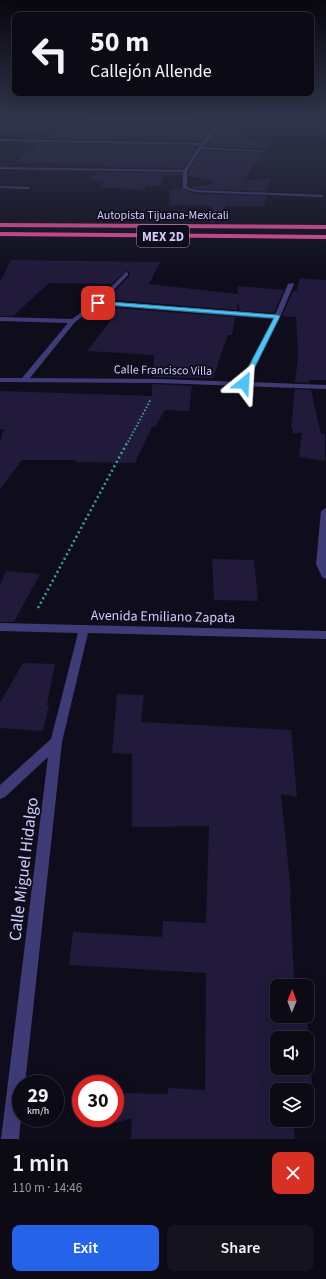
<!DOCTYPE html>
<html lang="en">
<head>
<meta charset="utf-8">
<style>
	:root { --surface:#0b0a15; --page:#14131e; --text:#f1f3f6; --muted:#9a9aa0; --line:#2b2b34; --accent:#2563eb }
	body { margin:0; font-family:"Source Sans 3",sans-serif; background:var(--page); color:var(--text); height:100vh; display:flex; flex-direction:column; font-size:15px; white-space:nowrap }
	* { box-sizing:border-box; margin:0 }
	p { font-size:13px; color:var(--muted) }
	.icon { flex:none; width:22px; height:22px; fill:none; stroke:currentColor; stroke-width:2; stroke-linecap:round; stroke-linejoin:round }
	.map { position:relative; height:1139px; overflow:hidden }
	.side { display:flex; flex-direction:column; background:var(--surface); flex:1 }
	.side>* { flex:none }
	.top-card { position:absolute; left:12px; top:12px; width:302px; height:84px; border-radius:8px; box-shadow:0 4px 16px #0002,0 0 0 1px var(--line); background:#0b0a15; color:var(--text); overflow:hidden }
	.needle { width:26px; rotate:1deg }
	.tools { position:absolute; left:270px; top:979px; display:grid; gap:8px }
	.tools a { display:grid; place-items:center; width:44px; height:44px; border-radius:8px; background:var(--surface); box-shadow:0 4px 16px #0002,0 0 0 1px var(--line); font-size:20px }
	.speed { position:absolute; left:12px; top:1075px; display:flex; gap:8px; font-size:20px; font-weight:700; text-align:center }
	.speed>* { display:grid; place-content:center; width:52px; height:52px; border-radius:50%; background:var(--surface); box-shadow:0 4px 16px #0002,0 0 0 1px var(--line); line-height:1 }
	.speed small { font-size:10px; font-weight:400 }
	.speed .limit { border:6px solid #d22; background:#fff; color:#111 }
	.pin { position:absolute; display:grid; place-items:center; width:34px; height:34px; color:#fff; margin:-17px; border-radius:8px; box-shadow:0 2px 6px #0006 }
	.me { position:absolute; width:44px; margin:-22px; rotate:27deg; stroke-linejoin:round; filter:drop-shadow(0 0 3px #0008) }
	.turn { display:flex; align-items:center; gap:14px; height:84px; padding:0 12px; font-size:18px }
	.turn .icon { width:52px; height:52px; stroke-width:2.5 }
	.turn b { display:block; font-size:28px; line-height:34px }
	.round { display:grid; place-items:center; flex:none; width:42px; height:42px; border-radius:8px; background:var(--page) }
	.head { display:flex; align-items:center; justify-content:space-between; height:68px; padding:0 12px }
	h1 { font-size:24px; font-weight:600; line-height:30px }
	.button { display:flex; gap:8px; margin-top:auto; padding:8px 12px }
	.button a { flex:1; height:46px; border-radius:8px; background:var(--accent); color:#fff; font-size:16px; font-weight:600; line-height:46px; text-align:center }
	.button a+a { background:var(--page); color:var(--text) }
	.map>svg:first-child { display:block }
	.building { fill:#211a3b; fill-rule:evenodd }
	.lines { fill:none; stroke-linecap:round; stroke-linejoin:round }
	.path-far1 { stroke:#36a59f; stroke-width:2; stroke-dasharray:1.5 2; stroke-linecap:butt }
	.path { stroke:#36a59f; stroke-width:2.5; stroke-dasharray:2 3; stroke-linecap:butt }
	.minor { fill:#3e3b77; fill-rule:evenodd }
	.highway { fill:#f2509c; fill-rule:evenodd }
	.route { fill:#4fc3f7; stroke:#337fa1 }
	.labels { text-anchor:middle; stroke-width:3.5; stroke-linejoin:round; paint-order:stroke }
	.far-street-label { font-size:12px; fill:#d1ccfb; stroke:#0f0d1c }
	.shield { fill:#0f0d1c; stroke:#9793b8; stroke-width:1 }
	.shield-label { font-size:13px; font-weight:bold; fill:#d1ccfb }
	.street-label { font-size:14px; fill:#d1ccfb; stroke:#0f0d1c }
	.near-street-label { font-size:17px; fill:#d1ccfb; stroke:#0f0d1c }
</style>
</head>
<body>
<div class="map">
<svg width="326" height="1139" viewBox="0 0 326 1139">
	<rect width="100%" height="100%" fill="#0f0d1c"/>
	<!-- building -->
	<path class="building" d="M223,122L245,123L236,132L249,134L245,139H273L266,149L206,146Z
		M143,123L215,124L201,141L46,138L58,129L138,128Z
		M39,143L197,146L183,168L101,167L103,165L15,162Z
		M202,151L263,153L244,181L270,178L267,191L195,189L191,187L214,184V181L188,176V171Z
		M97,172L182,173V175H163L161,186H146L145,189L100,188L104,181L89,180Z
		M182,188L195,194L266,196L264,206H226L214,223H210L212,206L170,205L169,189Z
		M11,260L160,262L149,284L238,294L237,286L284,290L274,313L240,311L238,301L237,310L115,300L116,290L130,275L129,272L126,271L112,284L49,283L13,316H0V282Z
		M300,278L326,280V380H309V383L295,382L298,357L296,317L282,316L293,291H297Z
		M114,308L235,317L232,335H228L213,378L153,377L154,355L87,351L112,319Z
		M152,384L192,386L189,411L165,410L155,427H152L135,463L75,462L76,460H22L0,489V441L4,429H0V391L152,396Z
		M295,389L311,390L321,434H325V461L299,457L302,433H293V428H291Z
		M212,559L254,560L258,601L214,600Z
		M6,571L40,574L14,622H0V585Z
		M23,663L55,664L47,705L49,706L43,731L0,728V703Z
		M117,694L144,695L141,722L291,730L297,797L281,794L291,892L290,893L294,980H304V986H277V1016H307L312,1084L291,1083V1090H277V1120H293L295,1139H131L132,1118L115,1123V1093L168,1094V1088L205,1090L206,973L69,965L73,932L162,937L163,921L206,923L209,826L132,827V754L112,753ZM277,1038H307V1068H277Z"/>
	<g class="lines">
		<!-- path-far1 -->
		<path class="path-far1" d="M128,442L151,399"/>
		<!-- path -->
		<path class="path" d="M38,608L128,441"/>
		<!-- minor -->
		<path class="minor" d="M17,117L219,120L222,123L203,147L266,151L264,152L201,149L187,171V187L195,190L322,195L324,196L322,197L195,192L183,188V172L0,169V167L184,170L200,145L0,141V139L202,143L218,123Z
			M0,186L28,187L30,188L28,189L0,188Z
			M126,272L128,273V275L103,301L275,315L288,284L293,283L294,284L280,317L248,382L326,385V389L160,383L0,382V378H22L68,323L0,321V317L72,319L96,302ZM99,305L273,319L241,382L160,379L30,378L75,322Z
			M326,508V579L322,577L316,564L321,511Z
			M0,623L326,631V639L88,633L62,742L25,1084H21V1118L19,1139H1L48,757L5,797L0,799V785L51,739L78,633L0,631Z"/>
		<!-- highway -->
		<path class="highway" d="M0,223L326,225V229L0,227Z
			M0,232L326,235V239L0,236Z"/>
	</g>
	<!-- sky -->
	<linearGradient id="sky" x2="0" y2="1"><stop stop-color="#08070f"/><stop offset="0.42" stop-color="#31354b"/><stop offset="1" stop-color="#31354b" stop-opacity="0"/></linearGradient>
	<rect width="326" height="277" fill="url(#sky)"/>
	<!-- route -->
	<path class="route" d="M98,301L277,315L280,316L247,383L244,385L240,383L274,318L96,304L95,303Z"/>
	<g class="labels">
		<!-- far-street labels -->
		<g class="far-street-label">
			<text x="163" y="219">Autopista Tijuana-Mexicali</text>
			<text transform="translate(163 370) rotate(1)" y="4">Calle Francisco Villa</text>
		</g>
		<!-- shield labels -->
		<rect class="shield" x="137" y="225" width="52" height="22" rx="3"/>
		<g class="shield-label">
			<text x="163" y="241">MEX 2D</text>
		</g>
		<!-- street labels -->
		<g class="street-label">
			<text transform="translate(163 616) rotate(1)" y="5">Avenida Emiliano Zapata</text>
		</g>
		<!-- near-street labels -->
		<g class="near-street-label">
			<text transform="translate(23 869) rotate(-83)" y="6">Calle Miguel Hidalgo</text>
		</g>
	</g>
</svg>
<div class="tools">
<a><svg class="needle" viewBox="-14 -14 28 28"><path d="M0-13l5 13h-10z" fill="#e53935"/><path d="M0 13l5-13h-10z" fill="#9a9aa0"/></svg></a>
<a><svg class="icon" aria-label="sound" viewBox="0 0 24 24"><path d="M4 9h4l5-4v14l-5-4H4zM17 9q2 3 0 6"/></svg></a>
<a><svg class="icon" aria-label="layers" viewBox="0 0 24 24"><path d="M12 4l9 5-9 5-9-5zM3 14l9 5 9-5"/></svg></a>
</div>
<div class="speed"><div>29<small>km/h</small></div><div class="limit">30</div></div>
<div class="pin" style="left:98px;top:303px;background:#d93025"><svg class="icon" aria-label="arrive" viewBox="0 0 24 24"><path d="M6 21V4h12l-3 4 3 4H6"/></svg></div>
<svg class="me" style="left:244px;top:383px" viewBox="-20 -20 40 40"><path d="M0-17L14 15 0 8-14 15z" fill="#4fc3f7" stroke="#fff" stroke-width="4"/></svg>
<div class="top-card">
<div class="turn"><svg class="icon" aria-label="left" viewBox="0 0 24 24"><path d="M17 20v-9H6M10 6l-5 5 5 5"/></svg><div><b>50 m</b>Callejón Allende</div></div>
</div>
</div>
<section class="side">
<div class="head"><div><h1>1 min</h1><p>110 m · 14:46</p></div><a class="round" style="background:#d93025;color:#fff"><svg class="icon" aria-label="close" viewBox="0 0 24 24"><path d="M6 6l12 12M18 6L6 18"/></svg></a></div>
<div class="button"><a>Exit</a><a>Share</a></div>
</section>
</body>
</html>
